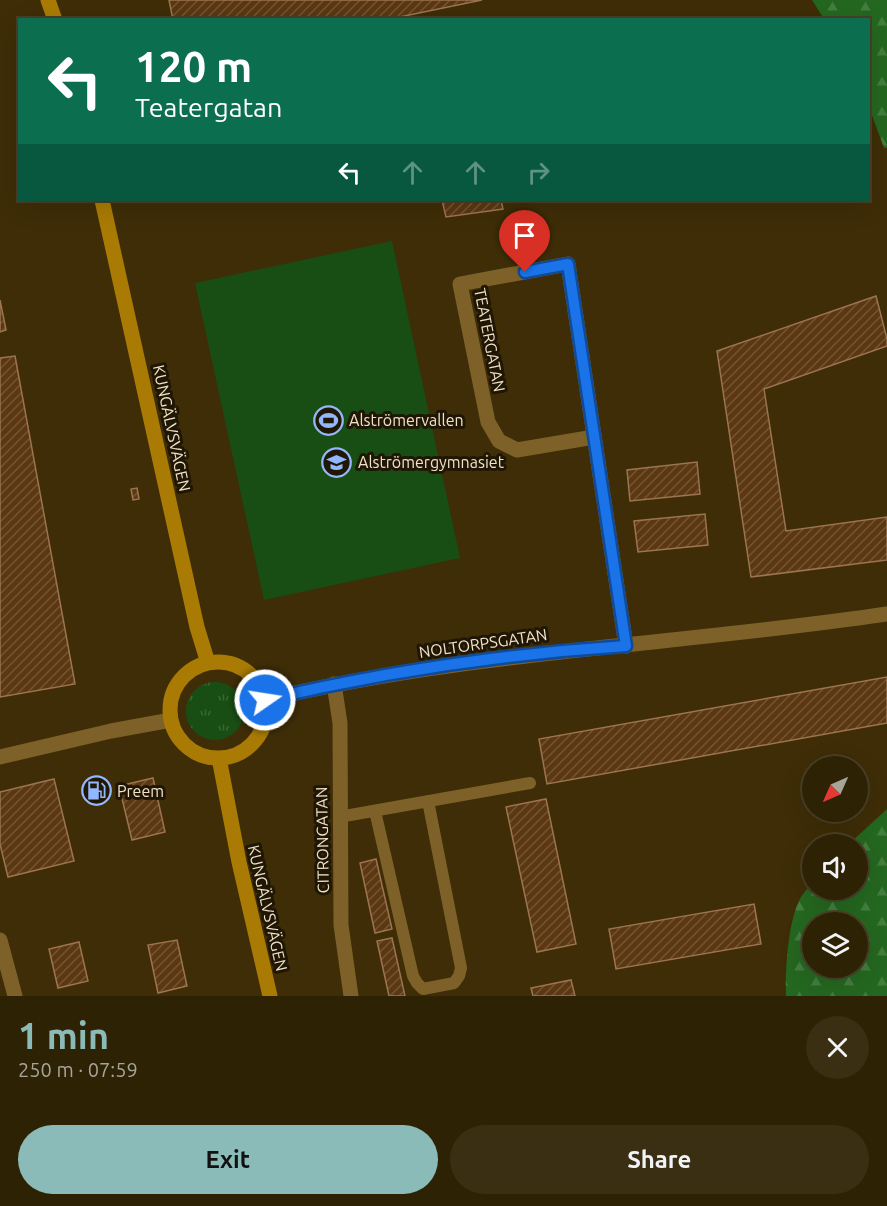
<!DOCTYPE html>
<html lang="en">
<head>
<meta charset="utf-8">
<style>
	:root { --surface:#2e2205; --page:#3a2f13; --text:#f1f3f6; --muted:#a7a49a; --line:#493f27; --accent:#8bbbb9 }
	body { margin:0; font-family:Ubuntu,sans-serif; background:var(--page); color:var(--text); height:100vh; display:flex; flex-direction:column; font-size:22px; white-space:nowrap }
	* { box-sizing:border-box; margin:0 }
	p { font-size:20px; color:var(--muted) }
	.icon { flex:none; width:33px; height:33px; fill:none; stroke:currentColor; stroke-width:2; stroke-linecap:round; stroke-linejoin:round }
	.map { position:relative; height:996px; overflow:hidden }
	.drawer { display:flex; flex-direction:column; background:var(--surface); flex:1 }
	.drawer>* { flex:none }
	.banner { position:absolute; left:18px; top:18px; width:852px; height:183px; border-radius:0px; box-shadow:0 6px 24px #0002,0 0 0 2px var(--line); background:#0b6e4f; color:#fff; overflow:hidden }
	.needle { width:39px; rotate:225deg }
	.buttons { position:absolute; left:802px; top:756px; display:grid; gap:12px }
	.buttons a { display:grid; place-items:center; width:66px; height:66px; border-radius:50%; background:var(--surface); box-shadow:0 6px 24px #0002,0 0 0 2px var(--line); font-size:30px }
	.pin { position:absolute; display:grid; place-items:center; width:51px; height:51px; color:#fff; margin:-62px -26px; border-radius:50% 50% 50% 0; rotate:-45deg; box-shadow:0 0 6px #0007 }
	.pin .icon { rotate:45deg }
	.me { position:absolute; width:66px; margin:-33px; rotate:77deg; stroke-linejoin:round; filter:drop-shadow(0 0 4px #0008) }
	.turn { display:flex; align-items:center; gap:21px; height:126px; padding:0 18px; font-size:27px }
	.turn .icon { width:78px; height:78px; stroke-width:2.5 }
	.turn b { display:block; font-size:42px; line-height:51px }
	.lanes { display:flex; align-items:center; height:57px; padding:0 18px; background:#0003; justify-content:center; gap:30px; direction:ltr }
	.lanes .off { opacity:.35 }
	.round { display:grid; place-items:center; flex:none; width:63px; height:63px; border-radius:32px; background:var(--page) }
	.head { display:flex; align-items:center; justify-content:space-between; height:102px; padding:0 18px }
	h1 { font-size:36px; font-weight:600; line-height:45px; color:var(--accent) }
	.button { display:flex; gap:12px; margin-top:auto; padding:12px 18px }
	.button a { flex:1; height:69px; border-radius:36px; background:var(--accent); color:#111; font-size:24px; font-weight:600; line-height:69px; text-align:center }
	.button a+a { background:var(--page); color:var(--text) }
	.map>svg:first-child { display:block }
	.grass { fill:url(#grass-tufts) }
	.forest { fill:url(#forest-firs); fill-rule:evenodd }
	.pitch { fill:#184e14 }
	.building { fill:url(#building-hatch); stroke:#9c7450; stroke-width:1.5 }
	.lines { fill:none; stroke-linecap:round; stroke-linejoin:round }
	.service { stroke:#7d6128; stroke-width:12 }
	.minor { stroke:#7d6128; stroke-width:15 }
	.tertiary { stroke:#7d6128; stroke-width:15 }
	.secondary { stroke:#a97b04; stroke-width:15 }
	.route-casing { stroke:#114b97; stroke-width:15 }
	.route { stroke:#1a73e8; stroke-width:10 }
	.labels { text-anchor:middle; stroke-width:6; stroke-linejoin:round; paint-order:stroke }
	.street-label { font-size:16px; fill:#f0e2ca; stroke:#201604 }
	.poi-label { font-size:16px; fill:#f0e2ca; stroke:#201604; text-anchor:start }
</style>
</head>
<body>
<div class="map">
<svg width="887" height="996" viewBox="0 0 887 996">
	<defs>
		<pattern id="grass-tufts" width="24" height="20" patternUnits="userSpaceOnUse" patternTransform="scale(1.5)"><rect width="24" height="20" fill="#184e14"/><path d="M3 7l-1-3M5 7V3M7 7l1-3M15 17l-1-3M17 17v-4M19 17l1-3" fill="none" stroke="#3a6735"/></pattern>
		<pattern id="forest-firs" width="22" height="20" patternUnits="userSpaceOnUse" patternTransform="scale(1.5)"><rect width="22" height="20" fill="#246720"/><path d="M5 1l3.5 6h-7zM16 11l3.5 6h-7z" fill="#447c3f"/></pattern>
		<pattern id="building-hatch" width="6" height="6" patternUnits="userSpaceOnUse" patternTransform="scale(1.5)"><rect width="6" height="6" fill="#5b3712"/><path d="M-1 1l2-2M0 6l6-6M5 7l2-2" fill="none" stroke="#735433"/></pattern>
	</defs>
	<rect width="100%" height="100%" fill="#3e2d07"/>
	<!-- grass -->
	<path class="grass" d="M186 711a29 29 0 1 1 58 0a29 29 0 1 1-58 0Z"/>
	<!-- forest -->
	<path class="forest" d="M812,0H887V148H884L869,107L868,20L824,19Z
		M887,809V996H786C785,971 788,919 801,897C804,892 809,887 813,882V890H858V844H849ZM813,922H858V968H813Z"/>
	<!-- pitch -->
	<path class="pitch" d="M392,241L460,558L264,600L195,283Z"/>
	<!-- building -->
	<path class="building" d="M169,0H482L385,20H173Z
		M442,200H501L503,209L446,217Z
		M876,296L887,339V346L764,389L786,531L887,517V560L751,577L717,351Z
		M0,300L6,330L0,332Z
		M15,356L75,684L0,697V358Z
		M697,462L700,494L630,501L627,470Z
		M137,488L139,499L133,500L131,489Z
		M705,514L708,545L638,552L634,521Z
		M887,677V723L547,784L539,739Z
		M153,778L165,832L132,840L119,786Z
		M54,779L74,861L8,877L0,844V792Z
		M546,799L576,944L537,952L506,807Z
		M376,859L392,929L375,933L360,863Z
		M754,904L761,944L616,969L609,929Z
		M392,938L405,996H389L377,941Z
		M177,940L187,986L158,993L148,945Z
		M79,942L88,981L58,988L49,949Z
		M571,980L575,996H533L531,988Z"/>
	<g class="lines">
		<!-- service -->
		<path class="service" d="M375,811L413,976L417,983L423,989L454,983L459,976L461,968L428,801
			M339,817L530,783"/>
		<!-- minor -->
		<path class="minor" d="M594,437L517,450L499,441L488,422L460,284L568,264L626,646
			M334,684L340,723L341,925L351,996
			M0,757L111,731L171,720
			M0,940L15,996"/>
		<!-- tertiary -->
		<path class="tertiary" d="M265,700C469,651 680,645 887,614"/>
		<!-- secondary -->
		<path class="secondary" d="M48,0L55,20
			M102,200L197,627L208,663
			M170 710a48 48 0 1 1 96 0a48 48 0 1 1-96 0Z
			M219,758L239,862L270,996"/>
	</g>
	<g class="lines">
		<defs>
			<path id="route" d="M265,700C383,672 504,654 626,646L568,264L525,272"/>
		</defs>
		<!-- route casing -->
		<use href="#route" class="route-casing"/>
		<!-- route -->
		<use href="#route" class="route"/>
	</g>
	<!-- icons -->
	<defs>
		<symbol id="stadium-ring" viewBox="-11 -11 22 22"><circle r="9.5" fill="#201604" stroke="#92b7fd" stroke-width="1.5"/><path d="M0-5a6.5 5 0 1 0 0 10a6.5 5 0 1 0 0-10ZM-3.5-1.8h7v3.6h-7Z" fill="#92b7fd"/></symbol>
		<symbol id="school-ring" viewBox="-11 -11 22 22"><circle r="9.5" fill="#201604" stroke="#92b7fd" stroke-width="1.5"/><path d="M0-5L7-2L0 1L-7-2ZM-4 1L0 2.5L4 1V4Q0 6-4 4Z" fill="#92b7fd"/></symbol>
		<symbol id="fuel-ring" viewBox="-11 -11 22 22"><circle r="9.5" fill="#201604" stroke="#92b7fd" stroke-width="1.5"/><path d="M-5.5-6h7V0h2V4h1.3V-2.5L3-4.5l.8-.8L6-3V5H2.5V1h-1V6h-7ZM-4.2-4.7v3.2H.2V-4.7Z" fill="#92b7fd"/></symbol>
	</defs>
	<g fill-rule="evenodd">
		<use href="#stadium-ring" x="312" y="404" width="33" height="33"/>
		<use href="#school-ring" x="320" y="446" width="33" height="33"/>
		<use href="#fuel-ring" x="80" y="774" width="33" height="33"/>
	</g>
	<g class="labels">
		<!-- street labels -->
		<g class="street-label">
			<text transform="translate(490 340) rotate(79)" y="6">TEATERGATAN</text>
			<text transform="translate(172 428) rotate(78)" y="6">KUNGÄLVSVÄGEN</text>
			<text transform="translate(483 643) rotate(-8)" y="6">NOLTORPSGATAN</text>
			<text transform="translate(322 840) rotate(-91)" y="6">CITRONGATAN</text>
			<text transform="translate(268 908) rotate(77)" y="6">KUNGÄLVSVÄGEN</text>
		</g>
		<!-- poi labels -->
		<g class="poi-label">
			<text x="349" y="426">Alströmervallen</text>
			<text x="358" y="468">Alströmergymnasiet</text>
			<text x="117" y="797">Preem</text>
		</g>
	</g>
</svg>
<div class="buttons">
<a><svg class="needle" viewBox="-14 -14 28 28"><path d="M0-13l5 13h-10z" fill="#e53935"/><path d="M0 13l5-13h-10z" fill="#a7a49a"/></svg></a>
<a><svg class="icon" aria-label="sound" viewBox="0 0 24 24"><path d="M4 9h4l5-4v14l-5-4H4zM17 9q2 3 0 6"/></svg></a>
<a><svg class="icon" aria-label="layers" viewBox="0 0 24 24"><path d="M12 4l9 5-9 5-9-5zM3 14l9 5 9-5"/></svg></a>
</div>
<div class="pin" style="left:525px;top:272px;background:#d93025"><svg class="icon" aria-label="arrive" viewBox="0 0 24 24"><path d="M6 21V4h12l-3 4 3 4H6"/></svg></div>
<svg class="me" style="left:265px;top:700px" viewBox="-20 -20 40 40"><circle r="17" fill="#1a73e8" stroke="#fff" stroke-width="3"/><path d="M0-11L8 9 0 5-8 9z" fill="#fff"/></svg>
<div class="banner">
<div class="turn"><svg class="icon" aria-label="left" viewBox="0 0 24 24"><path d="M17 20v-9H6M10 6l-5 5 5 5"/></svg><div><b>120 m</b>Teatergatan</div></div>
<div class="lanes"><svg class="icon" aria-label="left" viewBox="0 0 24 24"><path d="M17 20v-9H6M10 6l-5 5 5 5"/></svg><svg class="icon off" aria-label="ahead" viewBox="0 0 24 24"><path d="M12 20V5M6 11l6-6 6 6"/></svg><svg class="icon off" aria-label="ahead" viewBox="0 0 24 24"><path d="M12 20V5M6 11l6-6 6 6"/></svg><svg class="icon off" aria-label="right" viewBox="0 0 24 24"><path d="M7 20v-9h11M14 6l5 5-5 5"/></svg></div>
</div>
</div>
<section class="drawer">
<div class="head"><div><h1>1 min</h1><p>250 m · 07:59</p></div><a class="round"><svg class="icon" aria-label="close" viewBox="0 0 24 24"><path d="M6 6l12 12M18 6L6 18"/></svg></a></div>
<div class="button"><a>Exit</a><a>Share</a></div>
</section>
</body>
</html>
